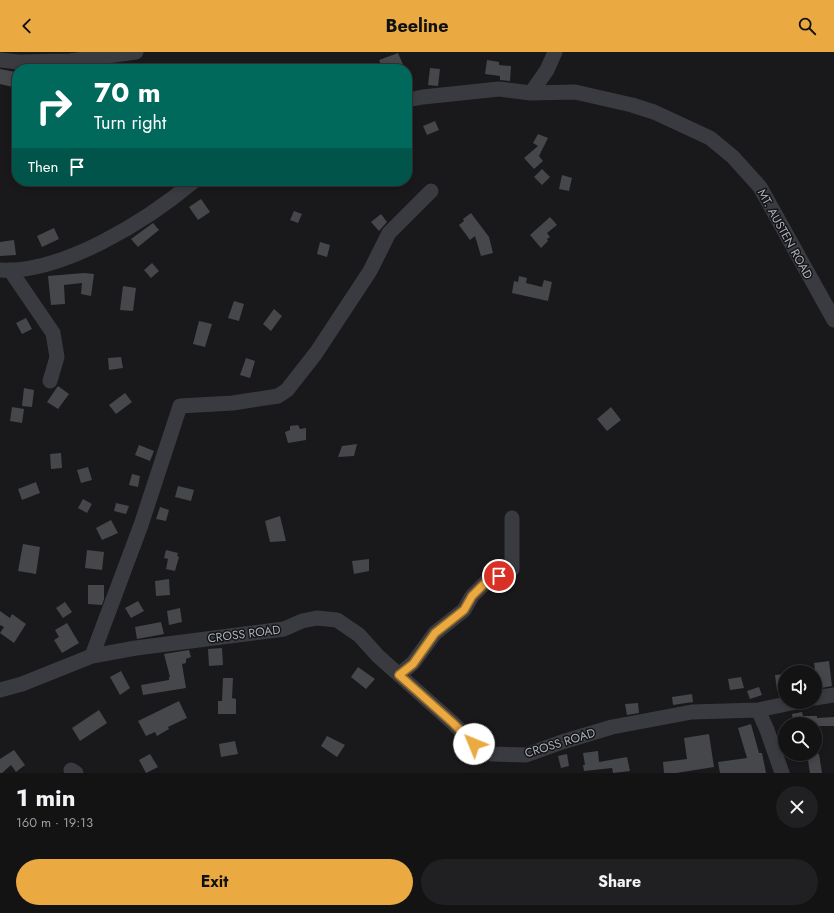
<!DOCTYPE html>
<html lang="en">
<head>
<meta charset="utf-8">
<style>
	:root { --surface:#131314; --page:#202022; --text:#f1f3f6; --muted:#9d9ea0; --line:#323234; --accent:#eba941 }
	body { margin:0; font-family:Jost,sans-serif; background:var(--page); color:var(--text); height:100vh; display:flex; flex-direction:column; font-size:15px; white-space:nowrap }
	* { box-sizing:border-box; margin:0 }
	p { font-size:13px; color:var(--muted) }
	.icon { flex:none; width:22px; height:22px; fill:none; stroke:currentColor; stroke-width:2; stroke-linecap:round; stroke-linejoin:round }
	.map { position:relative; height:721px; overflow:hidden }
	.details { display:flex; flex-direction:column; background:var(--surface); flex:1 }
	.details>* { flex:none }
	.guide { position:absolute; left:12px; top:12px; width:400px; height:122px; border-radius:16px; box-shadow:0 2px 6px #0003,0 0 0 1px var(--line); background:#00695c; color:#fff; overflow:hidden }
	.controls { position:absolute; left:778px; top:613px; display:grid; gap:8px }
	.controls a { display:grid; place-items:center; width:44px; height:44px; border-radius:50%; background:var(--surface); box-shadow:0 2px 6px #0003,0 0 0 1px var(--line); font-size:20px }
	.pin { position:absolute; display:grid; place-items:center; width:34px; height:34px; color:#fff; margin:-17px; border:2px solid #fff; border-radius:50%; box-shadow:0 1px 4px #0007 }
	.me { position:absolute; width:44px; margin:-22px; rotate:315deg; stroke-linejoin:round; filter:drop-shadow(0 0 3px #0008) }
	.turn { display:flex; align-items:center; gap:14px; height:84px; padding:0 16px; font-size:18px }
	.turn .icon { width:52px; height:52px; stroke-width:2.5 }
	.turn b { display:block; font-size:28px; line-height:34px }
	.then { display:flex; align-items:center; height:38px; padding:0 16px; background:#0003; gap:8px; font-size:15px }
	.round { display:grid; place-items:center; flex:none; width:42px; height:42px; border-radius:21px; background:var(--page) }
	.head { display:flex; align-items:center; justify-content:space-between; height:68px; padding:0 16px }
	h1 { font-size:24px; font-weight:700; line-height:30px }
	.cta { display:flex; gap:8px; margin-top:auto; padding:8px 16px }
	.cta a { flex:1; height:46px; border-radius:24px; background:var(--accent); color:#111; font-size:16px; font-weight:700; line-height:46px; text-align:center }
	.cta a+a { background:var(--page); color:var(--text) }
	header { display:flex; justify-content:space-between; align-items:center; height:52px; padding:0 16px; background:var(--accent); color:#111; font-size:18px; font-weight:700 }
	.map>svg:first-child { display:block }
	.building { fill:#46474b }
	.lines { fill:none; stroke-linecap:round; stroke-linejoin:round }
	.minor { stroke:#3a3b40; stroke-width:15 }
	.route-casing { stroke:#996e2a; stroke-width:10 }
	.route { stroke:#eba941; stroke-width:7 }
	.labels { text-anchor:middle; stroke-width:3; stroke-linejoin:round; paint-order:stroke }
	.street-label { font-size:12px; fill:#acb1ba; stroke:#141416 }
</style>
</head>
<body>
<header><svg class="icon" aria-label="back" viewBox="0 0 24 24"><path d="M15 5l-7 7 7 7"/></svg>Beeline<svg class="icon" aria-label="search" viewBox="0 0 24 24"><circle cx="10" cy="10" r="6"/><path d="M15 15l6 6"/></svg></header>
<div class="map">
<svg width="834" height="721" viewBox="0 0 834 721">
	<rect width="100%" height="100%" fill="#19191b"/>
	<!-- building -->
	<path class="building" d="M398,1L405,17H383L379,8Z
		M487,8L499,10V13L511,14L510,29L500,28V24L485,22Z
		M430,16L440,17L438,34L428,33Z
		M0,17L15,20L13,35L0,32Z
		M435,69L439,78L427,83L423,74Z
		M538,82L548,86L539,104L543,109L534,117L524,106L538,94L533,91Z
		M542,117L550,125L542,133L534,125Z
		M562,123L572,126L569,139L559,137Z
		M201,147L210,160L198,168L189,155Z
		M294,159L302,162L298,171L290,168Z
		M471,161L489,185L493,201L481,204L475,184L470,188L459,173L464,169L463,167Z
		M381,162L387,170L379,179L371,170Z
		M550,165L557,173L547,181L550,185L547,187L548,189L541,196L530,183Z
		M153,171L159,178L138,195L131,187Z
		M54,176L59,187L42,195L37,184Z
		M14,188L16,203L0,204V190Z
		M320,190L330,193L327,205L317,202Z
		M152,211L159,219L151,226L144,218Z
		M84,221L94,222L91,244L81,242L82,231L64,233L65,252L51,253L48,224Z
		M519,224L527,226L526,231L542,235L544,228L552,230L548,249L512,241L514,229L518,230Z
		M123,234L136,236L133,259L120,258Z
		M234,249L244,252L239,269L228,266Z
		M274,257L282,264L271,279L263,272Z
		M26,266L32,277L22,282L16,271Z
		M199,269L212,272L205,295L193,292Z
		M121,305L123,316L109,318L108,306Z
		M246,306L255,309L250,326L240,323Z
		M58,334L69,342L58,357L47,350Z
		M24,336L34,338L32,355L22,354Z
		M125,341L132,350L116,362L109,353Z
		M12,355L24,357L22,371L10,369Z
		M611,355L621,368L607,379L597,367Z
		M298,373L300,377L306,376V388L288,391L285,380L290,378V374Z
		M357,392L354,404L338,405L342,394Z
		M139,393L154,399L150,409L135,403Z
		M61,401L62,416L51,417L50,402Z
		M88,415L92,428L81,431L77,418Z
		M132,422L140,424L138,435L129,433Z
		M36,430L40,441L22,448L18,437Z
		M178,434L194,438L191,449L175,445Z
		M83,447L92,452L87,461L78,456Z
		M116,451L129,454L126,462L114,459Z
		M160,455L169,458L166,469L156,467Z
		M280,464L286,489L270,490L265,469Z
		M111,468L118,481L102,488L96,476Z
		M23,492L40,495L36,522L18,519Z
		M87,498L104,500L102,518L85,516Z
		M166,498L178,501L177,504L179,505L175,519L166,517L168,507L164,506Z
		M369,507V519L354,522L352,509Z
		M169,527L170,543L156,544L155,529Z
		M88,533H104V547L102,553L88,552Z
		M138,549L144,559L131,566L125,556Z
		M65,550L72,560L63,566L56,556Z
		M180,556L182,570L169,573L167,559Z
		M0,559L10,566L12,562L26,572L14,591L0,581L4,575L0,573Z
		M161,570L164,582L137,587L135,575Z
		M67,571L79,591L62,601L54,588L59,585L55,578Z
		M222,596L223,613L209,614L208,597Z
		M189,598L191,605L186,607V611L182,612L186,636L143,643L141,633L169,628V625H170L164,602Z
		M829,609L832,634L821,636L820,633L817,632L814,611Z
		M358,615L375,627L366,637L351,625Z
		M121,619L130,636L120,643L110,625Z
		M785,622V637L777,638L775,623Z
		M741,625L744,636L730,638L728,627Z
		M223,626H233L232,646L236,647V662H218V649H222Z
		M759,635L762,643L750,647L747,639Z
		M692,642L693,650L673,653L672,645Z
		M179,649L187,666L168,675L169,677L157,684L155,680L146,684L138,669Z
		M638,651L639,661L627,663L625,652Z
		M99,658L107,671L80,689L72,676Z
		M802,660L803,664H817V666L834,665V674H815V672H798L793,668L792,662Z
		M751,672L759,701H762L766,721H720L718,710L747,706L738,676Z
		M709,682L714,715L676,721H664L663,710L687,707L684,686Z
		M327,684L345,693L337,705L321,694Z
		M235,689L238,702L221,705L219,692Z
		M14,698L25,713L16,720L11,713L2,721H0V707Z
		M598,699L599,710L627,705L630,719L613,721L612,716L584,719L583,713H585L583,701Z
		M150,702L158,715L146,721L139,708Z
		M567,702L569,714L561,716L558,704Z
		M807,702H819L822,721H810Z"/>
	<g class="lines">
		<!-- minor -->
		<path class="minor" d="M0,8L19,10L70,9L136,0
			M531,41L547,18L555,0
			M407,48L423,45L499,37L531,41L575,40L632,53L654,60L710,86L733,105L760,135L834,268
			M0,218C62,222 148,168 194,129
			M10,218L53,281L57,305L50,329
			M92,604L141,473L180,354L233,351L278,344L287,338L316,301L370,219L389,181L431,139
			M399,623L413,611L435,581L464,558L472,544L486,530L512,517V466
			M0,638L22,632L92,604L136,596L284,577L302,569L317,566L337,568L359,583L378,604L453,671L474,692L492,702L526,703L562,690L612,675L692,660L758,658L796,650
			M815,646L834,643
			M758,658L767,678L782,721
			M71,718L76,721"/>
	</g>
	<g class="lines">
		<defs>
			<path id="route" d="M474,692L453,671L399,623L413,612L435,581L464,558L472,544L486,530L499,524"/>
		</defs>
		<!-- route casing -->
		<use href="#route" class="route-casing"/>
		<!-- route -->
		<use href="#route" class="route"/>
	</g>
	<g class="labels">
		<!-- street labels -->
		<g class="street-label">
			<text transform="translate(785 182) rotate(61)" y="4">MT. AUSTEN ROAD</text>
			<text transform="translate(244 582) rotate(-7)" y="4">CROSS ROAD</text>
			<text transform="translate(560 691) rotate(-17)" y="4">CROSS ROAD</text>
		</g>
	</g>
</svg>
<div class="controls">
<a><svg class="icon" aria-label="sound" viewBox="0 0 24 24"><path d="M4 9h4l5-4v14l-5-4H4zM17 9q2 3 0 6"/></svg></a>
<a><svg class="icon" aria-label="search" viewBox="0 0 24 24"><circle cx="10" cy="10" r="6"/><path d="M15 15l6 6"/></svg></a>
</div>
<div class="pin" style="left:499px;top:524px;background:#d93025"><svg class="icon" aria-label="arrive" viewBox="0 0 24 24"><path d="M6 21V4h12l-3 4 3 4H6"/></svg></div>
<svg class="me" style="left:474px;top:692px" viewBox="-20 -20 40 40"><circle r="19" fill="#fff"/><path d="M0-13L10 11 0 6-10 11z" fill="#eba941"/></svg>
<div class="guide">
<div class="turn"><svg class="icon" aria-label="right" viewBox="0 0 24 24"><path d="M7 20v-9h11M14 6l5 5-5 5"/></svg><div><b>70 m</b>Turn right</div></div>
<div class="then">Then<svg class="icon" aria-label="arrive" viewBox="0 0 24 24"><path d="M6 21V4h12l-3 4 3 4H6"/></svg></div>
</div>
</div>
<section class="details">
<div class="head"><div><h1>1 min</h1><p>160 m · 19:13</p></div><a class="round"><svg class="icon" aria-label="close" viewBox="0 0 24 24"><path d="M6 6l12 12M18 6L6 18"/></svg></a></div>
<div class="cta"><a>Exit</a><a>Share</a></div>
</section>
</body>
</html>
